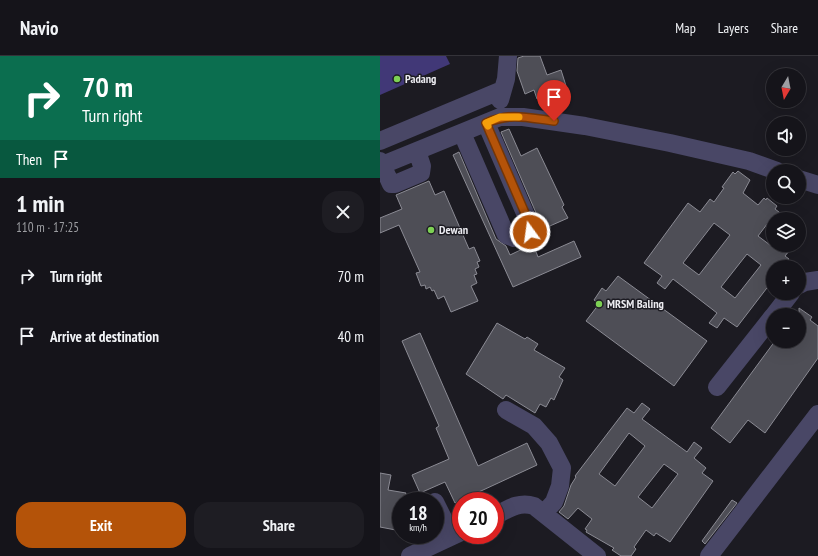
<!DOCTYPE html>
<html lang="en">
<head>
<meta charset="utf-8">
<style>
	:root { --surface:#15141a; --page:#1e1d23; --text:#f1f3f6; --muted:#9d9ea2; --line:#343339; --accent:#b45309 }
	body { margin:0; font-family:"PT Sans Narrow",sans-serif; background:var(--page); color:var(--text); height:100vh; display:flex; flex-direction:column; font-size:15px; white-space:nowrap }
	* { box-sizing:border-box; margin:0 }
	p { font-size:13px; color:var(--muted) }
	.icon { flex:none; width:22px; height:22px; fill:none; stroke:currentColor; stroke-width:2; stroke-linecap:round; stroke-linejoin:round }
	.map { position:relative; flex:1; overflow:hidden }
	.panel { display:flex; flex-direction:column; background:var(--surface); width:380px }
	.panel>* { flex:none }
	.guide { background:#0b6e4f; color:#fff; overflow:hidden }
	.needle { width:26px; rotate:190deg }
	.controls { position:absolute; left:386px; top:12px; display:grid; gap:8px }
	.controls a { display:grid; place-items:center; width:40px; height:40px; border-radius:50%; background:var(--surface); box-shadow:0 4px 16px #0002,0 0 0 1px var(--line); font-size:20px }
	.speed { position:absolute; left:12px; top:436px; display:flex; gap:8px; font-size:20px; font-weight:700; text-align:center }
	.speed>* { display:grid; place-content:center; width:52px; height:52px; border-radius:50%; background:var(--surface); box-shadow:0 4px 16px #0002,0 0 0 1px var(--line); line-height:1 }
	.speed small { font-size:10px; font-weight:400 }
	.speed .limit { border:6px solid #d22; background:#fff; color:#111 }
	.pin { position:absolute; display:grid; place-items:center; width:34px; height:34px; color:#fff; margin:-41px -17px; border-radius:50% 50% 50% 0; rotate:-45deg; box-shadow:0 0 4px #0007 }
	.pin .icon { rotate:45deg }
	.me { position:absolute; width:44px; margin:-22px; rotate:346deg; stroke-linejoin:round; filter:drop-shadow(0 0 3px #0008) }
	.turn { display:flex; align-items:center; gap:14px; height:84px; padding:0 16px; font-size:18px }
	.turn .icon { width:52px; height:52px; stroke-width:2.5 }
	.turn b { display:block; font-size:28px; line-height:34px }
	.then { display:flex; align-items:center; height:38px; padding:0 16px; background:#0003; gap:8px; font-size:15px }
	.round { display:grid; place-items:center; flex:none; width:42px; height:42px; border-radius:16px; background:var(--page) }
	.overview { display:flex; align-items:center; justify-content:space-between; height:68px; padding:0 16px }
	h1 { font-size:24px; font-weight:700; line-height:30px }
	.cta { display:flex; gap:8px; margin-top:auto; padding:8px 16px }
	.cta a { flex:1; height:46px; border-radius:16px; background:var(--accent); color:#fff; font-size:16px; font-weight:700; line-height:46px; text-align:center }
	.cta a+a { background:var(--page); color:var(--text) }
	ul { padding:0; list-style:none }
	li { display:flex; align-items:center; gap:12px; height:60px; padding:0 16px }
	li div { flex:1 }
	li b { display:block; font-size:15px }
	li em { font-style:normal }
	header { display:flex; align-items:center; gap:24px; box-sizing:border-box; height:56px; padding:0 20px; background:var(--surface); border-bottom:1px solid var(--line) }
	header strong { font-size:19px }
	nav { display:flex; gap:22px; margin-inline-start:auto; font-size:14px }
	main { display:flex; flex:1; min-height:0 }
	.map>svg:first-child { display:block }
	.green { fill:#413877 }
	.building { fill:#4e4e56; stroke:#8b8b94; fill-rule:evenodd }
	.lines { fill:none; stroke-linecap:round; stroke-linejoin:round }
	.minor { stroke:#494766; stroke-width:18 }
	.route-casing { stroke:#753606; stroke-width:10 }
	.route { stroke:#b45309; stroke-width:7 }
	.slow { stroke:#f59e0b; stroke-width:7 }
	.poi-dot { fill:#7dd154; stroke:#1c1b22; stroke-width:1.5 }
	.labels { text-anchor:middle; stroke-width:3; stroke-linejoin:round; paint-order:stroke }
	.poi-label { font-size:12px; font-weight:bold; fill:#ebebf0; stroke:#1c1b22; text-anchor:start }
</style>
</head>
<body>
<header>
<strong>Navio</strong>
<nav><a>Map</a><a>Layers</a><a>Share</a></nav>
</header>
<main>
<section class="panel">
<div class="guide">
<div class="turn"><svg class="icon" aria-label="right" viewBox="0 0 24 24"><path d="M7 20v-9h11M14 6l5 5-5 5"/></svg><div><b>70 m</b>Turn right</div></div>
<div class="then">Then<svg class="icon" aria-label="arrive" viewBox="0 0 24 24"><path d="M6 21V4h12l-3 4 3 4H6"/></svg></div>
</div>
<div class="overview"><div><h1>1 min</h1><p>110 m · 17:25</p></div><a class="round"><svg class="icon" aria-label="close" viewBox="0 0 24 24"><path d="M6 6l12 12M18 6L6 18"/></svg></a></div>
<ul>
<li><svg class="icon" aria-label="right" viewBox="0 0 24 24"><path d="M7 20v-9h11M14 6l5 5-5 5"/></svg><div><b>Turn right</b></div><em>70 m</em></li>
<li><svg class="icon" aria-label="arrive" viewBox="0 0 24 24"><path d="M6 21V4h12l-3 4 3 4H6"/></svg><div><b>Arrive at destination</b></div><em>40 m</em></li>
</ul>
<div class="cta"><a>Exit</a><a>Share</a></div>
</section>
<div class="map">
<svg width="438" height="500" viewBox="0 0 438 500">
	<rect width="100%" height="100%" fill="#1c1b22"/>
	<!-- green -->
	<path class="green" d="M0,0H66L70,8L0,39Z"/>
	<!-- building -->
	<path class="building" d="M144,0H160L167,19L181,14L187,33L157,43L154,34L145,38L137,15L138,2Z
		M129,73L141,100L157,92L184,149L182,151L188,162L163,173L121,76Z
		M79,96L116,183L126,190L130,199L153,188L158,201L194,185L201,201L133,231L73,99Z
		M358,115L370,124L363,137L378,149L384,142L386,144L387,142L397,150L395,153L408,163H391L378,180L390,189H414L405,200L409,203L403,211H393V224L357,271L344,262L337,272L329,267L337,257L293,223L285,233L277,227L282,220L264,207L308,147L320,156L330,143L334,146L344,132L342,131L353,116L355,118ZM334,167L350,179L319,219L303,207ZM367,198L381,209L355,242L341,231Z
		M49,125L55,139L64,135L89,193L94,191L100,205L97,206L99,211L95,213L97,218L94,219L97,227L91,230L98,245L71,256L64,240L58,243L54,234L52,235L50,231L46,233L45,229L41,230L36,217L40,216L19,169L0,177V162L22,153L16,139Z
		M238,220L327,285L294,330L206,265L219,248L214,244L222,232L226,235Z
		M419,252L432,261L430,264L438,270V302L385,377L368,364L350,387L331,372L395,285H419Z
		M117,267L145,283L147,281L158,288L154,294L185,312L179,321L183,324L174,344L171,342L166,351L160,348L155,357L126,339L123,343L86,318Z
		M40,277L98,410L147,387L157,409L75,447L65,426L40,437L32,419L69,403L56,372L59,370L22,285Z
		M262,347L270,353L262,363L307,396L314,386L322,392L314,402L326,412L322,417L333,425L290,486L276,477L274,480L266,474L254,491L256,493L251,500H241L232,494L234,492L206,476L207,474L205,473L212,463L198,452L188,463L179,456L184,450L191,429L196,421L195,420L247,352L254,357ZM249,377L265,390L235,430L219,418ZM284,408L298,418L272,452L258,441Z
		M0,417L11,419L8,434L26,437L24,445H21V475L0,471Z
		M352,444L357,447L325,488L322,485Z"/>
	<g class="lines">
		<!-- minor -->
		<path class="minor" d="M120,44L126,23L128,0
			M82,77L126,179L134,182L150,176L151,171L106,67
			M0,85L122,34
			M0,105L11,128H15L41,117L42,110L37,95
			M0,110L120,61H143L205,70L290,87L369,105L397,115
			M419,123L438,129
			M419,229L425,226L438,224
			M394,259L411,237
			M337,331L393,260
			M126,354L154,370L169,387L182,412L180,430L174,446L164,457
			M55,446L72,480
			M115,460C128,453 139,445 154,450L217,500
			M30,500L81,476
			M329,500L438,358"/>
	</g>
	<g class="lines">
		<defs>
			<path id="route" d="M150,176L151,171L106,67C131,56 149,62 174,65"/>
		</defs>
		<!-- route casing -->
		<use href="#route" class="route-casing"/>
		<!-- route -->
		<use href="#route" class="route"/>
		<!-- slow -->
		<path class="slow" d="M108,70L106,67L120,61H139"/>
	</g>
	<!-- markers -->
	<g class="poi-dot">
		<circle cx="17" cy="23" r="4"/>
		<circle cx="51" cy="174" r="4"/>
		<circle cx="219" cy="248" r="4"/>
	</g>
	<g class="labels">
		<!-- poi labels -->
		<g class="poi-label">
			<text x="25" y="27">Padang</text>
			<text x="59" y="178">Dewan</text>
			<text x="227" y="252">MRSM Baling</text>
		</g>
	</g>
</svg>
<div class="controls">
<a><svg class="needle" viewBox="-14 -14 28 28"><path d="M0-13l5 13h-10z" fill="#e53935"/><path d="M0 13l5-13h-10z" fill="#9d9ea2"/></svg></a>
<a><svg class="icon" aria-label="sound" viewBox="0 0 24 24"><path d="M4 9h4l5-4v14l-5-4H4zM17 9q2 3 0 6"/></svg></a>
<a><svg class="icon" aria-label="search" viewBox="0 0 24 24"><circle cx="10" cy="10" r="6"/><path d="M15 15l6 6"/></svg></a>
<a><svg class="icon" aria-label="layers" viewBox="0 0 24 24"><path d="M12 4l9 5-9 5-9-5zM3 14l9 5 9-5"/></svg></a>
<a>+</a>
<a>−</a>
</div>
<div class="speed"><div>18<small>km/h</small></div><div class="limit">20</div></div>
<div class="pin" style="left:174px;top:65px;background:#d93025"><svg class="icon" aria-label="arrive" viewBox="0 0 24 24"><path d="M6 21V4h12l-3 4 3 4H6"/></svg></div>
<svg class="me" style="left:150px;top:176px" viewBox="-20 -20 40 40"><circle r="17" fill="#b45309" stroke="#fff" stroke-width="3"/><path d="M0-11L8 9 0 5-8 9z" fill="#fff"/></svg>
</div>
</main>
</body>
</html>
